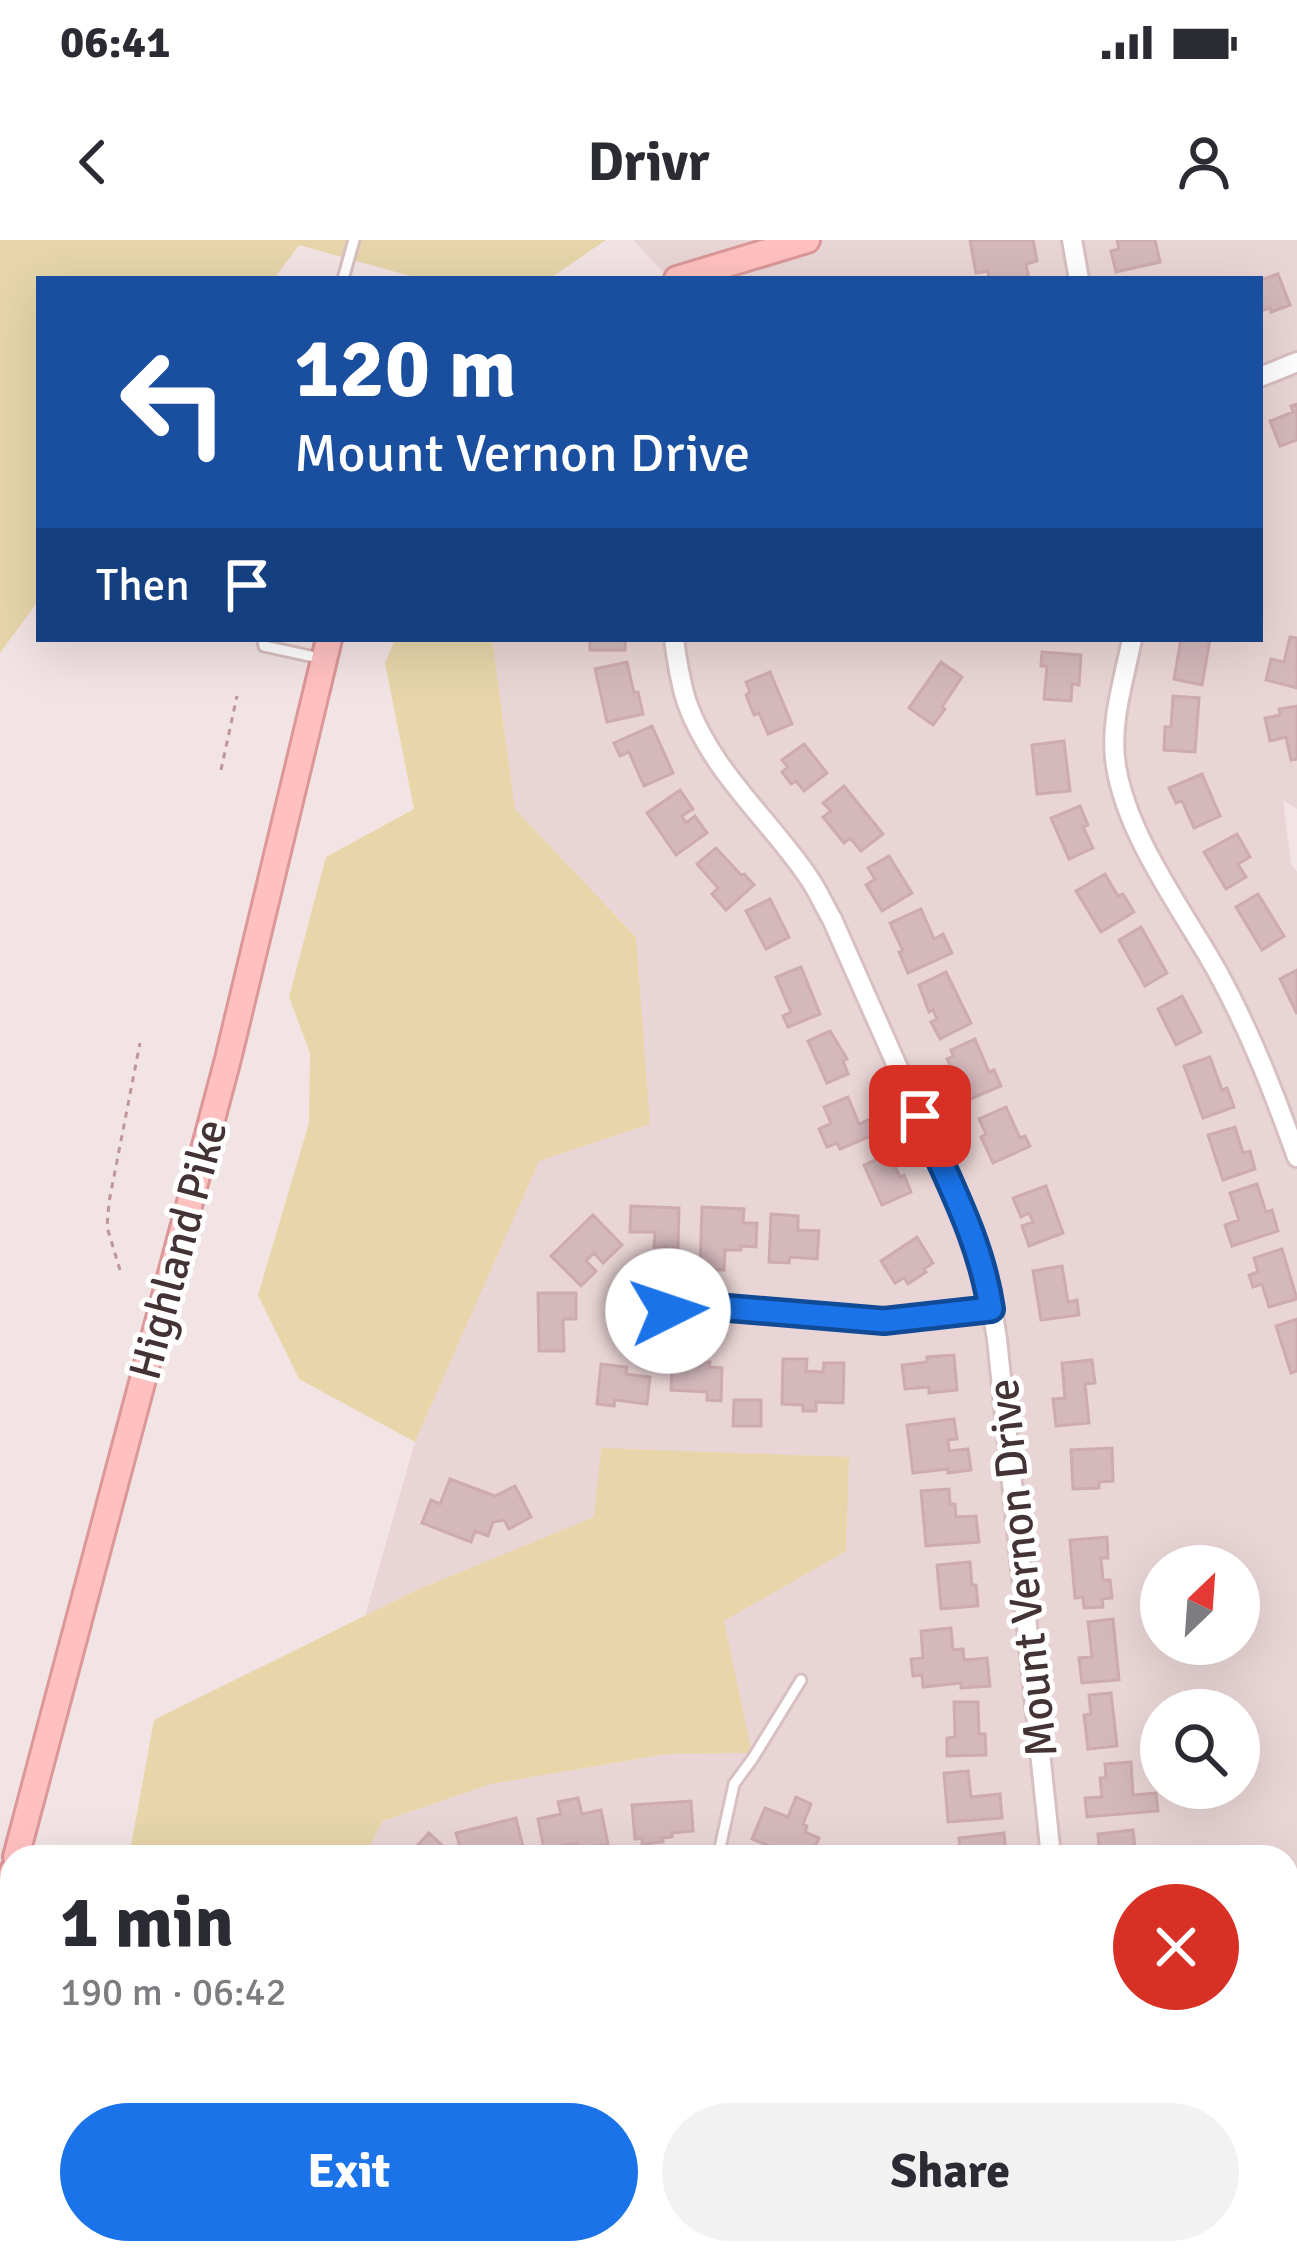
<!DOCTYPE html>
<html lang="en">
<head>
<meta charset="utf-8">
<style>
	:root { --surface:#fff; --page:#f2f2f3; --text:#2b2b33; --muted:#7c7c81; --accent:#1a73e8 }
	body { margin:0; font-family:Signika,sans-serif; background:var(--page); color:var(--text); height:100vh; display:flex; flex-direction:column; font-size:45px; white-space:nowrap }
	* { box-sizing:border-box; margin:0 }
	p { font-size:39px; color:var(--muted) }
	.icon { flex:none; width:66px; height:66px; fill:none; stroke:currentColor; stroke-width:2; stroke-linecap:round; stroke-linejoin:round }
	.map { position:relative; flex:1; overflow:hidden }
	.side { position:absolute; left:0px; top:1605px; width:1299px; height:420px; display:flex; flex-direction:column; background:var(--surface); border-radius:36px 36px 0 0; box-shadow:0 12px 48px #0002 }
	.side>* { flex:none }
	.guide { position:absolute; left:36px; top:36px; width:1227px; height:366px; border-radius:0px; box-shadow:0 12px 48px #0002; background:#1a4fa0; color:#fff; overflow:hidden }
	.needle { width:78px; rotate:25deg }
	.fabs { position:absolute; left:1140px; top:1305px; display:grid; gap:24px }
	.fabs a { display:grid; place-items:center; width:120px; height:120px; border-radius:50%; background:var(--surface); box-shadow:0 12px 48px #0002; font-size:60px }
	.pin { position:absolute; display:grid; place-items:center; width:102px; height:102px; color:#fff; margin:-51px; border-radius:24px; box-shadow:0 6px 18px #0006 }
	.me { position:absolute; width:132px; margin:-66px; rotate:86deg; stroke-linejoin:round; filter:drop-shadow(0 0 9px #0008) }
	.turn { display:flex; align-items:center; gap:42px; height:252px; padding:0 60px; font-size:54px }
	.turn .icon { width:156px; height:156px; stroke-width:2.5 }
	.turn b { display:block; font-size:84px; line-height:102px }
	.then { display:flex; align-items:center; height:114px; padding:0 60px; background:#0003; gap:24px; font-size:45px }
	.round { display:grid; place-items:center; flex:none; width:126px; height:126px; border-radius:63px; background:var(--page) }
	.overview { display:flex; align-items:center; justify-content:space-between; height:204px; padding:0 60px }
	h1 { font-size:72px; font-weight:700; line-height:90px }
	.action { display:flex; gap:24px; margin-top:auto; padding:24px 60px }
	.action a { flex:1; height:138px; border-radius:72px; background:var(--accent); color:#fff; font-size:48px; font-weight:700; line-height:138px; text-align:center }
	.action a+a { background:var(--page); color:var(--text) }
	.status { display:flex; justify-content:space-between; align-items:center; height:84px; padding:0 60px; background:var(--surface); direction:ltr }
	.status svg { height:33px; fill:currentColor }
	header { display:flex; justify-content:space-between; align-items:center; height:156px; padding:0 60px; background:var(--surface); font-size:54px; font-weight:700 }
	.map>svg:first-child { display:block }
	.residential { fill:#ead5d6; fill-rule:evenodd }
	.green { fill:#e8d6aa }
	.building { fill:#d4b8bc; stroke:#ceabb0; stroke-width:3 }
	.lines { fill:none; stroke-linecap:round; stroke-linejoin:round }
	.lane-casing { stroke:#d8bfc1; stroke-width:15 }
	.street-casing { stroke:#d8bfc1; stroke-width:24 }
	.secondary-casing { stroke:#dc9798; stroke-width:30 }
	.path { stroke:#bf969a; stroke-width:3; stroke-dasharray:6 6; stroke-linecap:butt }
	.lane { stroke:#fff; stroke-width:9 }
	.street { stroke:#fff; stroke-width:18 }
	.secondary { stroke:#ffc1c0; stroke-width:24 }
	.route-casing { stroke:#114b97; stroke-width:30 }
	.route { stroke:#1a73e8; stroke-width:21 }
	.labels { text-anchor:middle; stroke-width:10; stroke-linejoin:round; paint-order:stroke }
	.street-label { font-size:45px; fill:#443335; stroke:#fff }
</style>
</head>
<body>
<div class="status"><b>06:41</b><svg viewBox="0 0 49 12"><path d="M0 12V9h3v3zM5 12V6h3v6zM10 12V3h3v9zM15 12V0h3v12zM26 1h20v11H26zM47 4h2v5h-2z"/></svg></div>
<header><svg class="icon" aria-label="back" viewBox="0 0 24 24"><path d="M15 5l-7 7 7 7"/></svg>Drivr<svg class="icon" aria-label="person" viewBox="0 0 24 24"><circle cx="12" cy="8" r="4"/><path d="M4 21q1-7 8-7t8 7"/></svg></header>
<div class="map">
<svg width="1297" height="2025" viewBox="0 0 1297 2025">
	<rect width="100%" height="100%" fill="#f2e3e4"/>
	<!-- residential -->
	<path class="residential" d="M633,0H1297V569L1283,560L1291,624L1297,632V2025H1277L1228,2013H1287V1617H364L383,1581L491,1544L667,1514L752,1513L601,1208L595,1277L419,1349L365,1376L415,1202L636,697L515,569L493,405L495,399H1260V39H670ZM1161,1326H1239V1404H1161ZM1161,1470H1239V1548H1161Z
		M743,2013H1033L1048,2025H747Z"/>
	<!-- green -->
	<path class="green" d="M0,0H606L549,39H421L299,5L274,39H39V360L0,413Z
		M395,399H495L493,405L515,569L636,697L650,884L539,921L415,1202L299,1139L258,1055L309,883L310,813L289,757L326,617L414,569L385,423Z
		M601,1208L849,1217L846,1311L724,1381L752,1513L667,1514L491,1544L383,1581L364,1617H129L154,1480L419,1349L594,1277Z
		M34,2013H743L747,2025H34Z
		M1033,2013H1228L1277,2025H1048Z"/>
	<!-- building -->
	<path class="building" d="M970,0H1033L1037,21L1026,24L1029,39H989L988,31L976,33Z
		M1117,0H1155L1160,22L1116,32L1111,11L1119,9Z
		M1278,34L1290,65L1271,72L1270,68L1260,71V40Z
		M1297,164V200L1280,206L1270,181L1293,172L1291,166Z
		M1290,397L1297,398V448L1266,440L1271,419L1284,422Z
		M590,399H625V410H590Z
		M1181,399H1210L1202,445L1174,439Z
		M1042,412L1081,415L1079,445L1072,444L1071,461L1044,459L1047,426H1041Z
		M627,422L634,453L638,452L643,474L607,482L595,429Z
		M941,422L962,437L942,467L945,469L933,485L909,468Z
		M770,432L792,484L768,494L759,473L754,475L746,455L750,452L746,442Z
		M1173,456L1199,458L1195,512L1164,510L1165,487H1171Z
		M1297,466V519L1291,520L1286,497L1270,501L1265,478L1280,475L1279,469Z
		M652,486L673,533L644,546L629,512L620,516L614,503Z
		M1064,501L1070,551L1037,554L1032,505Z
		M804,504L827,533L804,551L796,541L791,544L782,532L788,527L782,520Z
		M1202,534L1220,576L1194,588L1182,561L1176,563L1169,548Z
		M844,546L883,594L861,611L850,598L844,603L823,577L831,571L823,563Z
		M680,550L693,569L682,576L686,583L695,576L707,593L676,615L647,573Z
		M1080,566L1088,585L1083,587L1093,608L1069,619L1051,578Z
		M1237,594L1250,617L1238,624L1246,637L1226,649L1204,612Z
		M716,608L741,635L744,634L754,645L726,670L712,654L718,648L697,624Z
		M889,616L912,653L882,671L866,645L875,639L868,628Z
		M1105,634L1118,656L1123,654L1134,672L1101,692L1076,651Z
		M1258,654L1284,696L1262,710L1236,667Z
		M770,659L789,697L766,709L746,671Z
		M921,669L934,699L943,694L952,713L908,733L899,712L903,711L890,683Z
		M1141,687L1167,733L1145,746L1119,700Z
		M801,727L820,774L788,787L783,776L791,772L776,737Z
		M1297,730V774L1280,739Z
		M946,732L971,783L940,799L931,782L937,779L933,770L929,772L919,745Z
		M1182,756L1201,792L1176,805L1158,769Z
		M830,791L847,819L843,821L848,834L827,843L808,801Z
		M975,799L989,832L994,830L1001,846L968,860L960,842L965,840L961,833L955,836L947,819L953,816L951,810Z
		M1210,817L1222,850L1227,848L1234,867L1203,878L1184,826Z
		M848,857L859,884L877,876L883,891L840,909L837,903L827,907L819,889L831,883L824,867Z
		M1006,867L1020,898L1025,896L1030,906L993,923L981,897L986,894L979,879Z
		M1235,887L1243,913L1250,911L1255,929L1223,940L1208,895Z
		M889,914L900,937L904,935L911,952L882,965L864,925Z
		M1257,944L1266,972L1272,970L1278,991L1232,1006L1225,985L1239,980L1230,953Z
		M1046,946L1063,993L1029,1006L1022,986L1033,982L1029,973L1021,977L1013,958Z
		M631,966L679,968L678,1008L654,1007L655,992H630Z
		M702,967L744,969L743,983H757L756,1007L741,1006V1010H725L724,1030L700,1029Z
		M771,974L798,976V990L819,991L817,1019L790,1017L789,1023L769,1022Z
		M593,975L622,1005L603,1023L594,1013L586,1021L596,1031L581,1046L551,1016Z
		M917,997L933,1023L924,1029L926,1032L908,1044L904,1038L895,1043L881,1021Z
		M1282,1009L1297,1059L1269,1067L1262,1044L1253,1047L1249,1035L1258,1032L1254,1018Z
		M1062,1026L1068,1062L1077,1060L1079,1075L1041,1080L1033,1031Z
		M538,1053H576V1079H563L564,1111H539Z
		M1297,1079V1131L1291,1133L1276,1086Z
		M954,1115L957,1150L929,1153V1147L905,1149L902,1125L927,1122V1117Z
		M783,1119H807L806,1131L823,1132L824,1123H844L843,1163L816,1162V1171H803V1165L782,1164Z
		M1092,1120L1095,1143L1085,1144L1089,1183L1056,1186L1053,1159L1065,1158L1062,1123Z
		M691,1122H710L709,1127L722,1128L721,1161L707,1160V1152L671,1150L672,1125L691,1126Z
		M601,1124L627,1127L626,1134L650,1137L647,1164L615,1160L614,1166L597,1164Z
		M734,1160H761V1186H733Z
		M954,1179L957,1199L948,1200L949,1211L968,1209L971,1230L948,1233V1229L913,1233L907,1185Z
		M1112,1208L1113,1241L1099,1242V1248L1073,1249L1071,1210Z
		M450,1239L495,1256L515,1246L531,1277L509,1289L504,1280L493,1282L488,1296L475,1291L471,1302L422,1283L431,1260L440,1264Z
		M949,1249L950,1264H955L956,1277L976,1276L979,1302L926,1306L921,1251Z
		M1107,1297L1108,1318H1101L1103,1340H1110L1112,1358L1102,1359L1103,1367L1084,1368L1083,1357L1075,1358L1070,1300Z
		M970,1322L972,1345H976L978,1366L941,1369L937,1325Z
		M1113,1379L1119,1440L1082,1443L1079,1418L1092,1417L1088,1382Z
		M951,1388L953,1410L963,1409L964,1420L987,1418L990,1446L961,1448V1443L923,1447L922,1435L913,1436L911,1419L923,1418L921,1391Z
		M1111,1453L1117,1506L1088,1509L1084,1475L1091,1474L1089,1455Z
		M954,1462H978L979,1494H985L986,1515L947,1516V1498L955,1497Z
		M1131,1522L1133,1555L1156,1553L1158,1571L1087,1577L1085,1558L1102,1557L1100,1538H1106L1105,1524Z
		M968,1531L971,1557L1000,1554L1002,1578L948,1582L944,1533Z
		M796,1557L811,1564L803,1584L807,1586L805,1592L819,1598L811,1617H800L790,1613L791,1609L784,1606L782,1611L752,1599L765,1568L788,1577Z
		M578,1558L582,1574L601,1570L608,1604L578,1610L577,1603L544,1609L538,1579L561,1574L558,1562Z
		M691,1561L693,1591L672,1593V1597L662,1598L663,1602L642,1604V1598L635,1599L632,1565Z
		M516,1578L523,1607L505,1611L506,1616L503,1617H463L456,1593Z
		M1133,1590L1136,1617H1100L1098,1594Z
		M429,1593L447,1610L439,1617H407Z
		M1004,1593L1006,1613L988,1615V1617H961L959,1598Z
		M939,2013H970L973,2025H942Z"/>
	<g class="lines">
		<defs>
			<path id="lane" d="M343,39L354,0
				M263,399L264,406L319,418
				M718,1617L734,1544L753,1518L801,1440"/>
			<path id="street" d="M1072,0L1079,39
				M1260,137L1297,122
				M674,399C677,421 680,442 687,463C712,532 769,579 809,638C818,651 824,666 832,679L972,995L987,1040L997,1099L1051,1617
				M1132,399C1124,440 1109,484 1116,526C1127,596 1182,669 1217,731C1250,791 1274,853 1297,917
				M621 1064a24 24 0 1 1 48 0a24 24 0 1 1-48 0Z
				M669,1063L883,1081L991,1069
				M1287,1916L1297,1920
				M892,2013L896,2025"/>
			<path id="secondary" d="M677,39L807,0
				M16,1617L228,819L329,399
				M0,1692L12,1632"/>
		</defs>
		<!-- lane casing -->
		<use href="#lane" class="lane-casing"/>
		<!-- street casing -->
		<use href="#street" class="street-casing"/>
		<!-- secondary casing -->
		<use href="#secondary" class="secondary-casing"/>
		<!-- path -->
		<path class="path" d="M221,530L237,456
			M120,1030L107,987L109,962L140,803"/>
		<!-- lane -->
		<use href="#lane" class="lane"/>
		<!-- street -->
		<use href="#street" class="street"/>
		<!-- secondary -->
		<use href="#secondary" class="secondary"/>
	</g>
	<g class="lines">
		<defs>
			<path id="route" d="M668,1071L669,1063L884,1081L991,1069C981,1000 947,939 920,876"/>
		</defs>
		<!-- route casing -->
		<use href="#route" class="route-casing"/>
		<!-- route -->
		<use href="#route" class="route"/>
	</g>
	<g class="labels">
		<!-- street labels -->
		<g class="street-label">
			<text transform="translate(177 1009) rotate(-75)" y="16">Highland Pike</text>
			<text transform="translate(1021 1328) rotate(-96)" y="16">Mount Vernon Drive</text>
		</g>
	</g>
</svg>
<div class="fabs">
<a><svg class="needle" viewBox="-14 -14 28 28"><path d="M0-13l5 13h-10z" fill="#e53935"/><path d="M0 13l5-13h-10z" fill="#7c7c81"/></svg></a>
<a><svg class="icon" aria-label="search" viewBox="0 0 24 24"><circle cx="10" cy="10" r="6"/><path d="M15 15l6 6"/></svg></a>
</div>
<div class="pin" style="left:920px;top:876px;background:#d93025"><svg class="icon" aria-label="arrive" viewBox="0 0 24 24"><path d="M6 21V4h12l-3 4 3 4H6"/></svg></div>
<svg class="me" style="left:668px;top:1071px" viewBox="-20 -20 40 40"><circle r="19" fill="#fff"/><path d="M0-13L10 11 0 6-10 11z" fill="#1a73e8"/></svg>
<div class="guide">
<div class="turn"><svg class="icon" aria-label="left" viewBox="0 0 24 24"><path d="M17 20v-9H6M10 6l-5 5 5 5"/></svg><div><b>120 m</b>Mount Vernon Drive</div></div>
<div class="then">Then<svg class="icon" aria-label="arrive" viewBox="0 0 24 24"><path d="M6 21V4h12l-3 4 3 4H6"/></svg></div>
</div>
<section class="side">
<div class="overview"><div><h1>1 min</h1><p>190 m · 06:42</p></div><a class="round" style="background:#d93025;color:#fff"><svg class="icon" aria-label="close" viewBox="0 0 24 24"><path d="M6 6l12 12M18 6L6 18"/></svg></a></div>
<div class="action"><a>Exit</a><a>Share</a></div>
</section>
</div>
</body>
</html>
